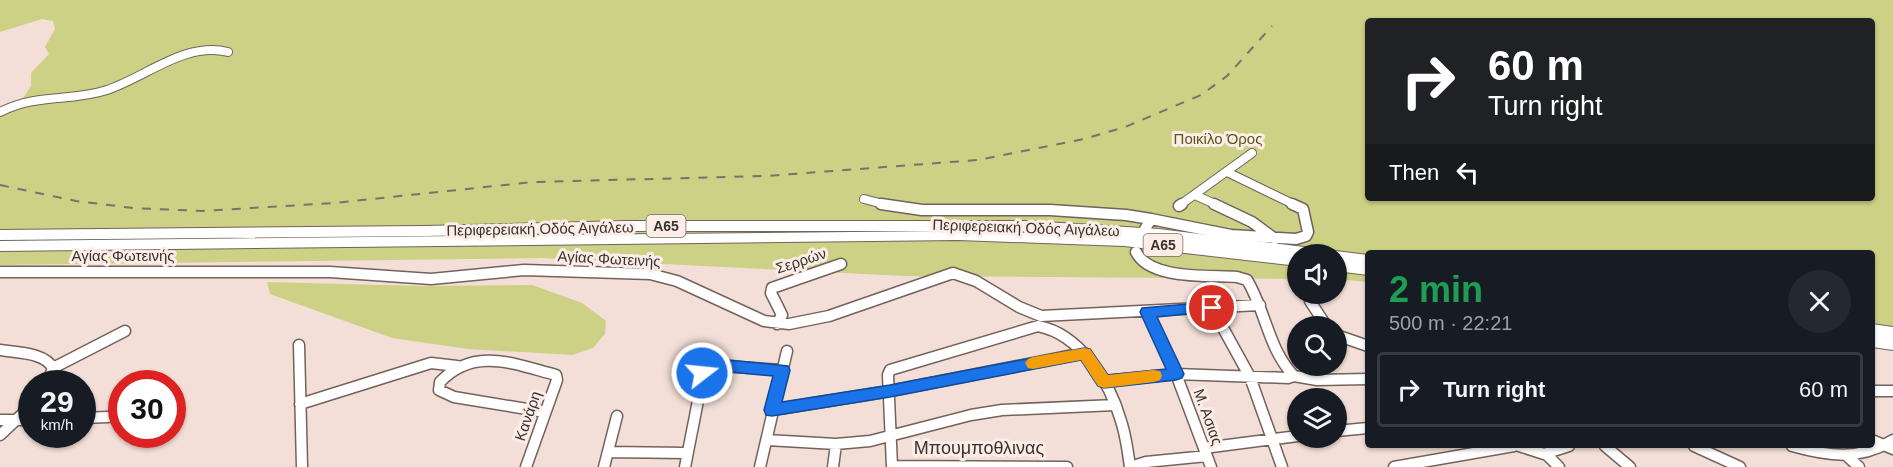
<!DOCTYPE html>
<html lang="en">
<head>
<meta charset="utf-8">
<style>
	:root { --surface:#171b24; --page:#242831; --text:#f1f3f6; --muted:#9ea1a6; --line:#363941 }
	body { margin:0; font-family:Arial,sans-serif; background:var(--page); color:var(--text); height:100vh; display:flex; flex-direction:column; font-size:22px; white-space:nowrap }
	* { box-sizing:border-box; margin:0 }
	p { font-size:20px; color:var(--muted) }
	.icon { flex:none; width:33px; height:33px; fill:none; stroke:currentColor; stroke-width:2; stroke-linecap:round; stroke-linejoin:round }
	.map { position:relative; flex:1; overflow:hidden }
	.drawer { position:absolute; left:1365px; top:250px; width:510px; height:198px; display:flex; flex-direction:column; background:var(--surface); border-radius:6px; box-shadow:0 2px 4px #0004 }
	.drawer>* { flex:none }
	.banner { position:absolute; left:1365px; top:18px; width:510px; height:183px; border-radius:6px; box-shadow:0 2px 4px #0004; background:#202124; color:#fff; overflow:hidden }
	.controls { position:absolute; left:1287px; top:244px; display:grid; gap:12px }
	.controls a { display:grid; place-items:center; width:60px; height:60px; border-radius:50%; background:var(--surface); box-shadow:0 2px 4px #0004; font-size:30px }
	.speed { position:absolute; left:18px; top:370px; display:flex; gap:12px; font-size:30px; font-weight:700; text-align:center }
	.speed>* { display:grid; place-content:center; width:78px; height:78px; border-radius:50%; background:var(--surface); box-shadow:0 2px 4px #0004; line-height:1 }
	.speed small { font-size:15px; font-weight:400 }
	.speed .limit { border:9px solid #d22; background:#fff; color:#111 }
	.pin { position:absolute; display:grid; place-items:center; width:51px; height:51px; color:#fff; margin:-26px; border:3px solid #fff; border-radius:50%; box-shadow:0 2px 6px #0007 }
	.me { position:absolute; width:66px; margin:-33px; rotate:74deg; stroke-linejoin:round; filter:drop-shadow(0 0 4px #0008) }
	.turn { display:flex; align-items:center; gap:21px; height:126px; padding:0 24px; font-size:27px }
	.turn .icon { width:78px; height:78px; stroke-width:2.5 }
	.turn b { display:block; font-size:42px; line-height:51px }
	.then { display:flex; align-items:center; height:57px; padding:0 24px; background:#0003; gap:12px; font-size:22px }
	.round { display:grid; place-items:center; flex:none; width:63px; height:63px; border-radius:32px; background:var(--page) }
	.overview { display:flex; align-items:center; justify-content:space-between; height:102px; padding:0 24px }
	h1 { font-size:36px; font-weight:600; line-height:45px; color:#1e9e55 }
	ul { padding:0; list-style:none }
	li { display:flex; align-items:center; gap:18px; height:75px; margin:0 12px 9px; padding:0 12px; border:3px solid var(--line); border-radius:6px }
	li div { flex:1 }
	li b { display:block; font-size:22px }
	li em { font-style:normal }
	.map>svg:first-child { display:block }
	.green { fill:#ccd185; fill-rule:evenodd }
	.lines { fill:none; stroke-linecap:round; stroke-linejoin:round }
	.minor-far1-casing { stroke:#73625b; stroke-width:10 }
	.minor-casing { stroke:#73625b; stroke-width:13 }
	.highway-casing { stroke:#73625b; stroke-width:2 }
	.minor-far1 { stroke:#fff; stroke-width:8 }
	.minor { stroke:#fff; stroke-width:10 }
	.highway { fill:#fff; fill-rule:evenodd }
	.rail { stroke:#7c706b; stroke-width:2; stroke-dasharray:9 9; stroke-linecap:butt }
	.route { fill:#1a73e8; stroke:#114b97; stroke-width:1.5 }
	.slow { fill:#f59e0b }
	.labels { text-anchor:middle; stroke-width:6; stroke-linejoin:round; paint-order:stroke }
	.shield { fill:#fdede7; stroke:#746a66; stroke-width:1.5 }
	.shield-label { font-size:14px; font-weight:bold; fill:#39322f }
	.park-label { font-size:15px; fill:#585a1c; stroke:#fdede7 }
	.street-label { font-size:15px; fill:#39322f; stroke:#fdede7 }
	.near-street-label { font-size:18px; fill:#39322f; stroke:#fdede7 }
</style>
</head>
<body>
<div class="map">
<svg width="1893" height="467" viewBox="0 0 1893 467">
	<rect width="100%" height="100%" fill="#f3dfd7"/>
	<!-- green -->
	<path class="green" d="M0,0H1893V341L1872,339V254H1368V282L1337,279L1336,255H1298L1297,279L905,276L542,258L0,265V113L69,94L23,98L31,86V73L49,54L45,47L55,29L53,21L42,19L0,32ZM1368,21H1872V198H1368Z
		M267,282L420,286L532,285L582,303L606,321L605,334L593,348L573,355L468,349L392,338L270,294Z"/>
	<g class="lines">
		<defs>
			<path id="minor-far1" d="M0,112C38,93 70,102 107,90C146,77 186,41 228,52
				M1227,172L1295,205
				M1195,195L1217,205
				M864,199L887,205
				M1180,205L1252,153"/>
			<path id="minor" d="M881,204L922,210H1050L1126,215L1151,219L1145,229
				M1214,204L1252,222L1275,239
				M1179,206L1182,204
				M1151,219L1231,235L1296,239L1306,236L1308,232L1303,209L1292,204
				M1136,252C1150,280 1209,275 1237,277L1247,280C1266,311 1268,349 1294,376
				M0,272H330L431,279L524,270L650,274L677,281L764,321L789,324L829,316L953,273L976,281L1019,307L1041,316L1260,305
				M1310,301L1327,327
				M1212,308L1250,377L1282,467
				M1148,312L1176,374L1211,467
				M777,324L782,315L771,293L772,288L841,264
				M1336,335L1368,346
				M299,345L302,467
				M0,350C17,353 44,352 53,368L47,384
				M53,368L125,331
				M1104,381L1176,374L1288,378L1294,376L1317,380L1368,379
				M1872,391H1893
				M300,404L431,363L457,366
				M772,410L890,391L1084,353
				M82,418L108,417
				M0,420H32
				M1336,431L1368,428
				M0,435L32,405
				M767,440L836,444L870,441L971,415L1002,410L1115,405
				M1872,440L1893,449
				M1519,446L1544,454L1569,446
				M1605,446L1630,467
				M1694,446L1740,467
				M1792,446C1828,456 1860,461 1893,440
				M1204,448L1298,436
				M608,452L687,453
				M1546,454L1559,467
				M1847,456L1859,467
				M892,466L1067,467
				M526,467L557,380L556,375C514,364 474,346 440,382L439,390L454,397L545,412
				M604,467L617,416
				M685,467L705,365L782,370
				M760,467L787,351
				M833,467L836,444
				M892,467L888,375L890,370L1038,326C1080,334 1110,382 1121,421C1126,436 1128,452 1130,467
				M1130,467L1146,462L1207,456
				M1394,467L1514,446"/>
			<path id="highway" d="M627,221H1027L1159,229L1368,255V265L1336,261V255L1298,256L1127,237L1298,256V266L1124,246L958,240L0,251V241L945,231H627L425,236L0,240V230L425,226ZM962,231H1027L1118,236Z
				M1336,261L1368,265V275L1336,271Z
				M1872,324L1893,327V350L1872,347Z"/>
		</defs>
		<!-- minor-far1 casing -->
		<use href="#minor-far1" class="minor-far1-casing"/>
		<!-- minor casing -->
		<use href="#minor" class="minor-casing"/>
		<!-- highway casing -->
		<use href="#highway" class="highway-casing"/>
		<!-- minor-far1 -->
		<use href="#minor-far1" class="minor-far1"/>
		<!-- minor -->
		<use href="#minor" class="minor"/>
		<!-- highway -->
		<use href="#highway" class="highway"/>
		<!-- rail -->
		<path class="rail" d="M0,185L76,201L133,208L202,211L334,203L533,182L766,176L978,160L1084,139L1125,127L1201,95L1227,76L1272,26"/>
	</g>
	<!-- route -->
	<path class="route" d="M1212,302L1217,304L1220,308L1217,311L1157,317L1184,374L1182,378L1176,380L1104,388L1098,386L1081,360L890,397L772,416L766,415L764,410L773,376L710,370L707,377H696L694,373L699,361L709,358L788,366L790,370L782,402L890,385L1084,348L1090,349L1108,375L1166,369L1140,312L1142,308Z"/>
	<!-- slow -->
	<path class="slow" d="M1084,348L1090,349L1108,375L1154,370L1160,371L1162,376L1160,380L1154,382L1104,388L1098,386L1081,360L1033,369L1028,368L1025,363L1028,359L1033,357Z"/>
	<g class="labels">
		<!-- shield labels -->
		<g class="shield">
			<rect x="646.5" y="215" width="39" height="22" rx="4.5"/>
			<rect x="1143.5" y="234" width="39" height="22" rx="4.5"/>
		</g>
		<g class="shield-label">
			<text x="666" y="231">Α65</text>
			<text x="1163" y="250">Α65</text>
		</g>
		<!-- park labels -->
		<g class="park-label">
			<text x="1218" y="144">Ποικίλο Όρος</text>
		</g>
		<!-- street labels -->
		<g class="street-label">
			<text transform="translate(1026 228) rotate(2)" y="5">Περιφερειακή Οδός Αιγάλεω</text>
			<text transform="translate(540 229) rotate(-1)" y="5">Περιφερειακή Οδός Αιγάλεω</text>
			<text x="123" y="261">Αγίας Φωτεινής</text>
			<text transform="translate(609 259) rotate(3)" y="5">Αγίας Φωτεινής</text>
			<text transform="translate(801 261) rotate(-18)" y="5">Σερρών</text>
			<text transform="translate(528 416) rotate(-71)" y="5">Κανάρη</text>
			<text transform="translate(1208 417) rotate(70)" y="5">Μ. Ασιας</text>
		</g>
		<!-- near-street labels -->
		<g class="near-street-label">
			<text x="979" y="454">Μπουμποθλινας</text>
		</g>
	</g>
</svg>
<div class="controls">
<a><svg class="icon" aria-label="sound" viewBox="0 0 24 24"><path d="M4 9h4l5-4v14l-5-4H4zM17 9q2 3 0 6"/></svg></a>
<a><svg class="icon" aria-label="search" viewBox="0 0 24 24"><circle cx="10" cy="10" r="6"/><path d="M15 15l6 6"/></svg></a>
<a><svg class="icon" aria-label="layers" viewBox="0 0 24 24"><path d="M12 4l9 5-9 5-9-5zM3 14l9 5 9-5"/></svg></a>
</div>
<div class="speed"><div>29<small>km/h</small></div><div class="limit">30</div></div>
<div class="pin" style="left:1212px;top:308px;background:#d93025"><svg class="icon" aria-label="arrive" viewBox="0 0 24 24"><path d="M6 21V4h12l-3 4 3 4H6"/></svg></div>
<svg class="me" style="left:702px;top:373px" viewBox="-20 -20 40 40"><circle r="17" fill="#1a73e8" stroke="#fff" stroke-width="3"/><path d="M0-11L8 9 0 5-8 9z" fill="#fff"/></svg>
<div class="banner">
<div class="turn"><svg class="icon" aria-label="right" viewBox="0 0 24 24"><path d="M7 20v-9h11M14 6l5 5-5 5"/></svg><div><b>60 m</b>Turn right</div></div>
<div class="then">Then<svg class="icon" aria-label="left" viewBox="0 0 24 24"><path d="M17 20v-9H6M10 6l-5 5 5 5"/></svg></div>
</div>
<section class="drawer">
<div class="overview"><div><h1>2 min</h1><p>500 m · 22:21</p></div><a class="round"><svg class="icon" aria-label="close" viewBox="0 0 24 24"><path d="M6 6l12 12M18 6L6 18"/></svg></a></div>
<ul>
<li><svg class="icon" aria-label="right" viewBox="0 0 24 24"><path d="M7 20v-9h11M14 6l5 5-5 5"/></svg><div><b>Turn right</b></div><em>60 m</em></li>
</ul>
</section>
</div>
</body>
</html>
